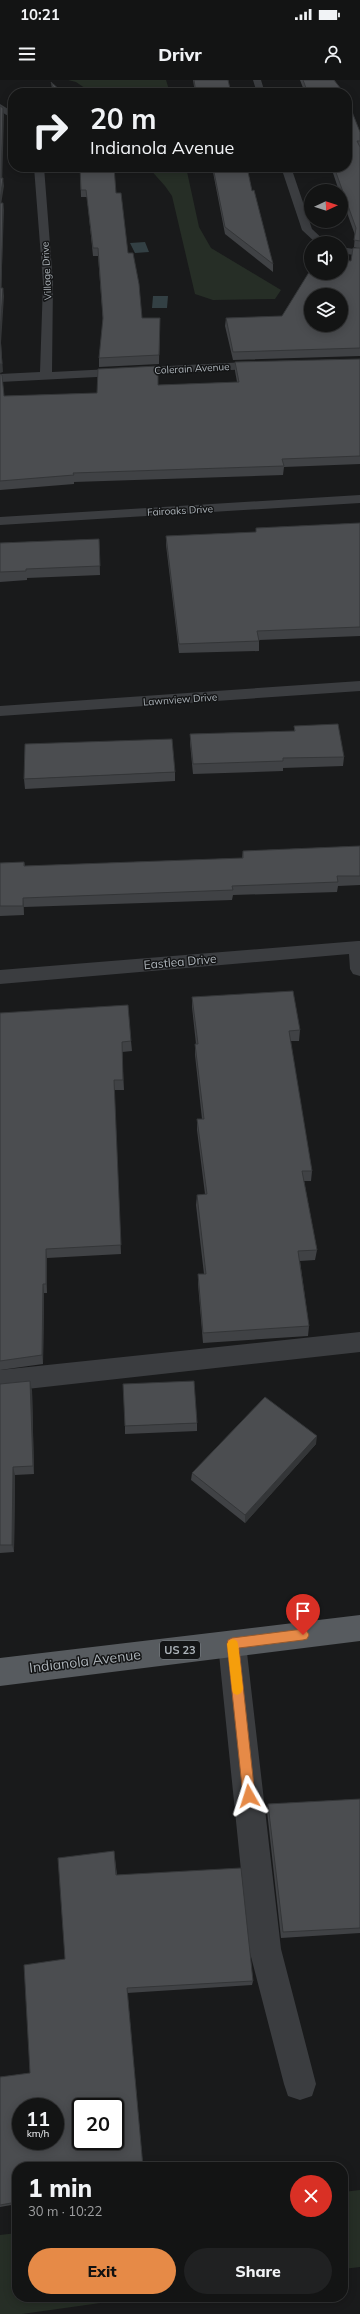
<!DOCTYPE html>
<html lang="en">
<head>
<meta charset="utf-8">
<style>
	:root { --surface:#131414; --page:#202122; --text:#f1f3f6; --muted:#9d9ea0; --line:#323334; --accent:#e68a47 }
	body { margin:0; font-family:Mulish,sans-serif; background:var(--page); color:var(--text); height:100vh; display:flex; flex-direction:column; font-size:15px; white-space:nowrap }
	* { box-sizing:border-box; margin:0 }
	p { font-size:13px; color:var(--muted) }
	.icon { flex:none; width:22px; height:22px; fill:none; stroke:currentColor; stroke-width:2; stroke-linecap:round; stroke-linejoin:round }
	.map { position:relative; flex:1; overflow:hidden }
	.side { position:absolute; left:12px; top:2082px; width:336px; height:140px; display:flex; flex-direction:column; background:var(--surface); border-radius:16px; box-shadow:0 2px 10px #0003,0 0 0 1px var(--line) }
	.side>* { flex:none }
	.hud { position:absolute; left:8px; top:8px; width:344px; height:84px; border-radius:16px; box-shadow:0 2px 10px #0003,0 0 0 1px var(--line); background:#131414; color:var(--text); overflow:hidden }
	.needle { width:26px; rotate:87deg }
	.buttons { position:absolute; left:304px; top:104px; display:grid; gap:8px }
	.buttons a { display:grid; place-items:center; width:44px; height:44px; border-radius:50%; background:var(--surface); box-shadow:0 2px 10px #0003,0 0 0 1px var(--line); font-size:20px }
	.speed { position:absolute; left:12px; top:2018px; display:flex; gap:8px; font-size:20px; font-weight:700; text-align:center }
	.speed>* { display:grid; place-content:center; width:52px; height:52px; border-radius:50%; background:var(--surface); box-shadow:0 2px 10px #0003,0 0 0 1px var(--line); line-height:1 }
	.speed small { font-size:10px; font-weight:400 }
	.speed .limit { border:2px solid #111; border-radius:6px; background:#fff; color:#111 }
	.pin { position:absolute; display:grid; place-items:center; width:34px; height:34px; color:#fff; margin:-41px -17px; border-radius:50% 50% 50% 0; rotate:-45deg; box-shadow:0 0 4px #0007 }
	.pin .icon { rotate:45deg }
	.me { position:absolute; width:44px; margin:-22px; rotate:354deg; stroke-linejoin:round; filter:drop-shadow(0 0 3px #0008) }
	.turn { display:flex; align-items:center; gap:14px; height:84px; padding:0 16px; font-size:18px }
	.turn .icon { width:52px; height:52px; stroke-width:2.5 }
	.turn b { display:block; font-size:28px; line-height:34px }
	.round { display:grid; place-items:center; flex:none; width:42px; height:42px; border-radius:21px; background:var(--page) }
	.overview { display:flex; align-items:center; justify-content:space-between; height:68px; padding:0 16px }
	h1 { font-size:24px; font-weight:800; line-height:30px }
	.cta { display:flex; gap:8px; margin-top:auto; padding:8px 16px }
	.cta a { flex:1; height:46px; border-radius:24px; background:var(--accent); color:#111; font-size:16px; font-weight:800; line-height:46px; text-align:center }
	.cta a+a { background:var(--page); color:var(--text) }
	.status { display:flex; justify-content:space-between; align-items:center; height:28px; padding:0 20px; background:var(--surface); direction:ltr }
	.status svg { height:11px; fill:currentColor }
	header { display:flex; justify-content:space-between; align-items:center; height:52px; padding:0 16px; background:var(--surface); font-size:18px; font-weight:800 }
	.map>svg:first-child { display:block }
	.green { fill:#262e26 }
	.water { fill:#334044 }
	.lines { fill:none; stroke-linecap:round; stroke-linejoin:round }
	.minor { fill:#3b3d40; fill-rule:evenodd }
	.major { fill:#575b5f; fill-rule:evenodd }
	.wall { fill:#404245 }
	.shaded-wall { fill:#343638 }
	.building { fill:#4b4d50; stroke:#343638; fill-rule:evenodd }
	.route { fill:#e68a47; stroke:#965a2e }
	.slow { fill:#f59e0b }
	.labels { text-anchor:middle; stroke-width:3; stroke-linejoin:round; paint-order:stroke }
	.far-street-label { font-size:10px; fill:#adb4ba; stroke:#141516 }
	.shield { fill:#141516; stroke:#7f8489; stroke-width:1 }
	.shield-label { font-size:11px; font-weight:bold; fill:#adb4ba }
	.street-label { font-size:12px; fill:#adb4ba; stroke:#141516 }
	.near-street-label { font-size:14px; fill:#adb4ba; stroke:#141516 }
</style>
</head>
<body>
<div class="status"><b>10:21</b><svg viewBox="0 0 49 12"><path d="M0 12V9h3v3zM5 12V6h3v6zM10 12V3h3v9zM15 12V0h3v12zM26 1h20v11H26zM47 4h2v5h-2z"/></svg></div>
<header><svg class="icon" aria-label="menu" viewBox="0 0 24 24"><path d="M4 6h16M4 12h16M4 18h16"/></svg>Drivr<svg class="icon" aria-label="person" viewBox="0 0 24 24"><circle cx="12" cy="8" r="4"/><path d="M4 21q1-7 8-7t8 7"/></svg></header>
<div class="map">
<svg width="360" height="2234" viewBox="0 0 360 2234">
	<rect width="100%" height="100%" fill="#191a1b"/>
	<!-- green -->
	<path class="green" d="M68,0H166L170,13H92L76,2Z
		M148,87H186L199,147L211,168L281,210L275,219L213,220L195,214L172,116L165,106Z
		M360,2110V2187L343,2189V2112Z
		M17,2153V2217H143L22,2234H0V2155Z"/>
	<!-- water -->
	<path class="water" d="M145,162L149,172L135,173L130,163Z
		M153,216H168L167,228H152Z"/>
	<g class="lines">
		<!-- minor -->
		<path class="minor" d="M253,0H261L265,13H257Z
			M0,24L13,32V39L0,31Z
			M34,87H44L53,203L52,292L264,281L270,285L268,288L0,302V294L40,292L43,203Z
			M281,87H291L312,149L327,163H316L302,150Z
			M341,167L360,170V176L341,173Z
			M360,415V423L0,445V437Z
			M360,601V611L0,636V626Z
			M358,861H360V896L353,894L350,889L349,874L0,904V890Z
			M360,1252V1272L0,1312V1290Z
			M232,1551L242,1554L246,1564L281,1869L316,2004L312,2016L300,2020L288,2016L284,2004L249,1869L218,1564L222,1554Z"/>
		<!-- major -->
		<path class="major" d="M360,1535V1561L0,1606V1578Z"/>
	</g>
	<!-- wall -->
	<path class="wall" d="M193,0H228L231,13H195Z
		M300,0H334L344,13H305Z
		M51,2L63,13H53L52,9Z
		M360,52V384L284,387L283,395L74,402V404L0,410V294L4,316L97,313L158,295V305L237,302L235,291V282L360,279V276L233,280L225,246L226,238L282,236L351,181L357,168L354,167L355,155L341,116V111H339L331,87H347Z
		M80,87L116,113L128,173L142,238H160L159,284L99,287V278L103,240L98,176H93L87,117H81Z
		M212,87H247L252,111L273,184V192L225,154Z
		M360,443V556L259,560V571L179,573L166,465V456L256,452V448Z
		M99,459L100,495L27,498V500L0,502V463Z
		M294,646L344,677L343,686L283,688V691L193,694L190,663V654L294,651Z
		M175,692V701L25,709L24,699Z
		M360,766V805L338,806L337,812L233,815L232,820L24,827V835L0,836V783L24,782L25,786L242,778L243,771Z
		M192,917L300,950L299,961H290L312,1091L311,1101H304L317,1170L315,1180L300,1181L309,1246L308,1256L203,1263L198,1204V1194H204L196,1125L197,1115L205,1114L197,1050V1039H202L195,975V964H196L192,927Z
		M0,933L131,961L132,971L122,972L124,1010H114L121,1174L47,1178V1213H44L43,1284L0,1290Z
		M0,1304L32,1310L34,1394L15,1395L14,1472L0,1473Z
		M197,1343V1351L125,1354V1346Z
		M316,1364L245,1443L191,1400L192,1393Z
		M360,1719V1853L281,1858L267,1731L268,1724Z
		M114,1771L117,1795L253,1901L252,1905L127,1913L143,2087H17V2124L0,2127V1997L30,1993L65,1879Z"/>
	<!-- shaded-wall -->
	<path class="shaded-wall" d="M3,28L4,35L2,106L1,98Z
		M3,98L4,106L0,131V121Z
		M3,123L4,130L1,216V208Z
		M3,208L4,216L1,263L3,292L0,293V255Z
		M23,818L24,827V835L23,826Z
		M46,1169L47,1178V1213L46,1204Z
		M43,1204L44,1213L43,1284L42,1275Z
		M30,1301L32,1310L34,1394L33,1386Z
		M317,1356L316,1364L245,1443V1435Z
		M13,1387L15,1395L14,1472L12,1465Z
		M127,1908V1913L143,2087Z"/>
	<!-- building -->
	<path class="building" d="M194,0H228L231,13H196Z
		M303,0H334L344,13H308Z
		M51,2L63,13H56Z
		M347,19L360,52V61H357L360,67V161L354,160L356,148L334,87H347Z
		M0,26L3,28L1,98H3L0,121Z
		M80,87H114L116,113H121L128,173H133L139,204L142,238H160L159,275L99,278L103,238L98,168H93L86,110H81Z
		M213,87H247L252,111L254,110L273,184L225,147Z
		M0,123H3L1,208H3L0,255L2,284H0Z
		M353,168H360V268L233,272L226,238L282,236L311,189V193H341V180L351,181ZM311,215H341V245H311Z
		M360,279V376L282,379L284,386L73,393L74,395L0,401V294L2,295L4,316L97,313L98,289L158,286V305L239,302L235,282Z
		M360,443V547L257,551L259,561L179,564L166,456L256,452V448Z
		M99,459L100,486L26,489V491L0,492V463Z
		M338,644L344,677L283,678V681L193,684L190,654L295,651L294,646Z
		M172,659L175,692L24,699L25,664Z
		M360,766V796H337L338,802L232,806L233,810L23,818V826H0V783L24,782V786L243,778V771Z
		M293,911L300,950L289,951L312,1091H302L317,1170L298,1171L309,1246L203,1253L198,1194H206L197,1115L207,1114L197,1039H204L195,964H198L192,917Z
		M128,925L131,961L122,962L123,1000H114L121,1165L46,1169V1204H43L42,1275L0,1281V933Z
		M30,1301L33,1386L13,1387L12,1465H0V1304Z
		M194,1301L197,1343L125,1346L123,1304Z
		M265,1317L317,1356L245,1435L192,1393Z
		M360,1719V1848L283,1852L268,1724Z
		M114,1771L116,1795L241,1788L253,1901L127,1908L143,2087H17V2122L0,2125V1997L30,1993L24,1885L65,1879L58,1778ZM21,2027H55V2061H21ZM81,2027H115V2061H81Z"/>
	<!-- route -->
	<path class="route" d="M303,1549L307,1551L309,1555L307,1559L303,1560L239,1568L255,1716L253,1720L249,1722L245,1720L243,1716L227,1564L228,1560L232,1558Z"/>
	<!-- slow -->
	<path class="slow" d="M233,1559L237,1561L238,1564L243,1609L241,1613L237,1615L233,1613L232,1609L227,1564L229,1561Z"/>
	<g class="labels">
		<!-- far-street labels -->
		<g class="far-street-label">
			<text transform="translate(46 191) rotate(-93)" y="4">Village Drive</text>
			<text transform="translate(192 288) rotate(-3)" y="4">Colerain Avenue</text>
			<text transform="translate(180 430) rotate(-3)" y="4">Fairoaks Drive</text>
			<text transform="translate(180 619) rotate(-4)" y="4">Lawnview Drive</text>
		</g>
		<!-- shield labels -->
		<rect class="shield" x="160" y="1561" width="40" height="18" rx="3"/>
		<g class="shield-label">
			<text x="180" y="1574">US 23</text>
		</g>
		<!-- street labels -->
		<g class="street-label">
			<text transform="translate(180 882) rotate(-5)" y="4">Eastlea Drive</text>
		</g>
		<!-- near-street labels -->
		<g class="near-street-label">
			<text transform="translate(85 1581) rotate(-7)" y="5">Indianola Avenue</text>
		</g>
	</g>
</svg>
<div class="buttons">
<a><svg class="needle" viewBox="-14 -14 28 28"><path d="M0-13l5 13h-10z" fill="#e53935"/><path d="M0 13l5-13h-10z" fill="#9d9ea0"/></svg></a>
<a><svg class="icon" aria-label="sound" viewBox="0 0 24 24"><path d="M4 9h4l5-4v14l-5-4H4zM17 9q2 3 0 6"/></svg></a>
<a><svg class="icon" aria-label="layers" viewBox="0 0 24 24"><path d="M12 4l9 5-9 5-9-5zM3 14l9 5 9-5"/></svg></a>
</div>
<div class="speed"><div>11<small>km/h</small></div><div class="limit">20</div></div>
<div class="pin" style="left:303px;top:1555px;background:#d93025"><svg class="icon" aria-label="arrive" viewBox="0 0 24 24"><path d="M6 21V4h12l-3 4 3 4H6"/></svg></div>
<svg class="me" style="left:249px;top:1716px" viewBox="-20 -20 40 40"><path d="M0-17L14 15 0 8-14 15z" fill="#e68a47" stroke="#fff" stroke-width="4"/></svg>
<div class="hud">
<div class="turn"><svg class="icon" aria-label="right" viewBox="0 0 24 24"><path d="M7 20v-9h11M14 6l5 5-5 5"/></svg><div><b>20 m</b>Indianola Avenue</div></div>
</div>
<section class="side">
<div class="overview"><div><h1>1 min</h1><p>30 m · 10:22</p></div><a class="round" style="background:#d93025;color:#fff"><svg class="icon" aria-label="close" viewBox="0 0 24 24"><path d="M6 6l12 12M18 6L6 18"/></svg></a></div>
<div class="cta"><a>Exit</a><a>Share</a></div>
</section>
</div>
</body>
</html>
